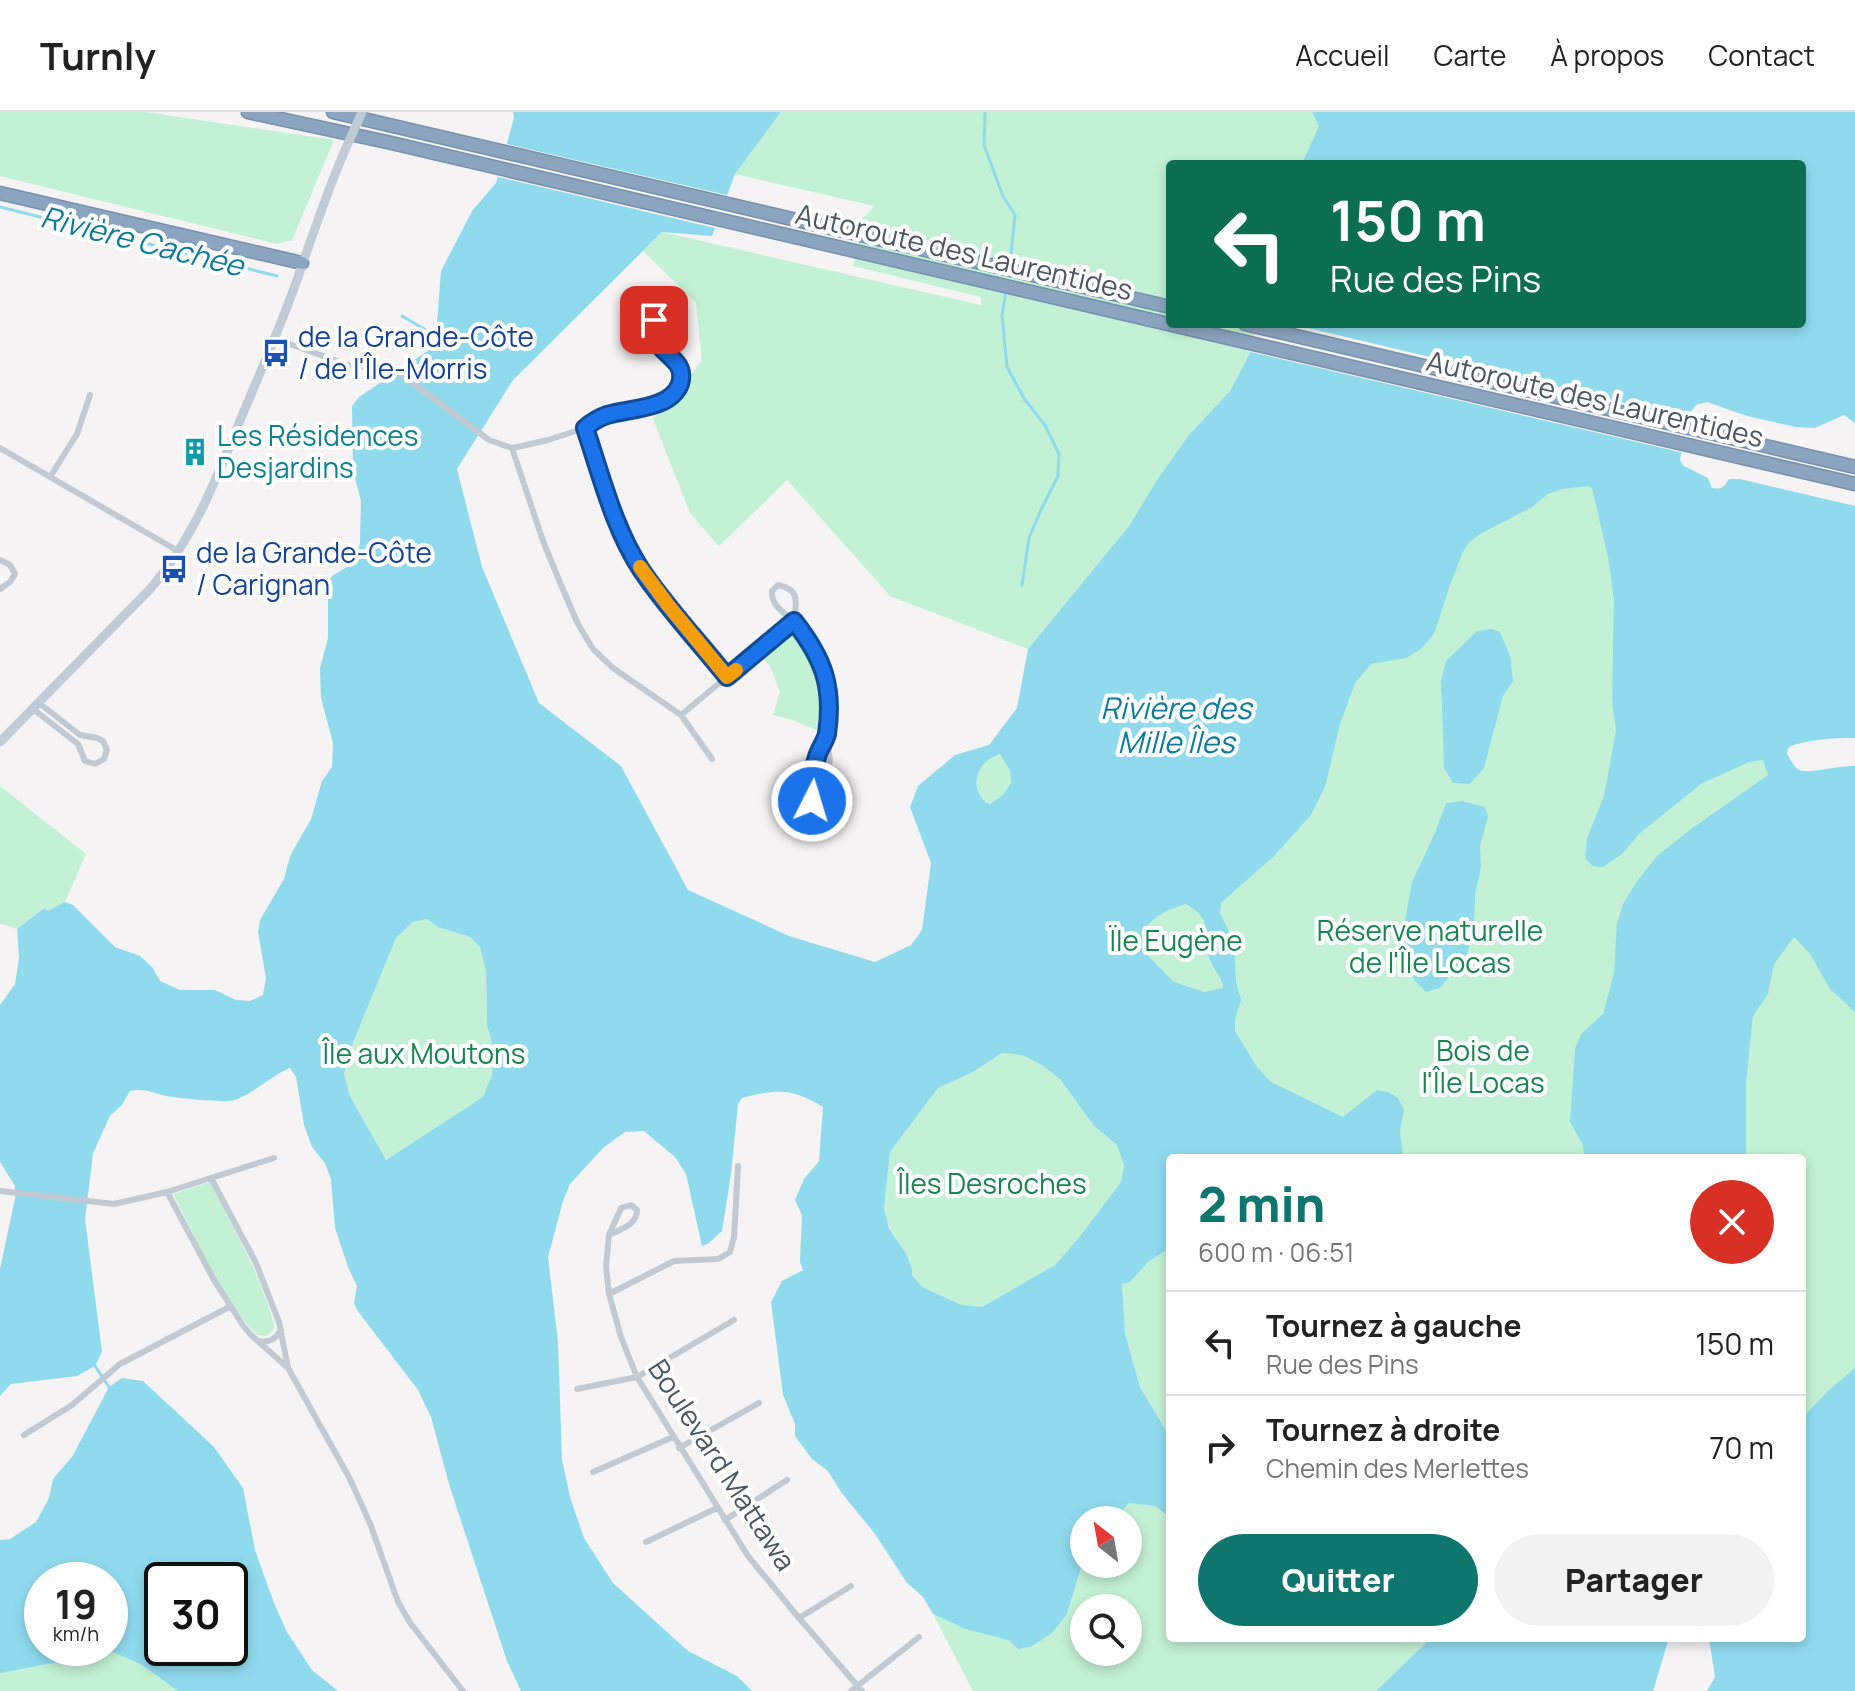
<!DOCTYPE html>
<html lang="fr">
<head>
<meta charset="utf-8">
<style>
	:root { --surface:#fff; --page:#f2f2f2; --text:#222; --muted:#767676; --line:#e0e0e0; --accent:#0f766e }
	body { margin:0; font-family:Manrope,sans-serif; background:var(--page); color:var(--text); height:100vh; display:flex; flex-direction:column; font-size:30px; white-space:nowrap }
	* { box-sizing:border-box; margin:0 }
	p { font-size:26px; color:var(--muted) }
	.icon { flex:none; width:44px; height:44px; fill:none; stroke:currentColor; stroke-width:2; stroke-linecap:round; stroke-linejoin:round }
	.map { position:relative; flex:1; overflow:hidden }
	.panel { position:absolute; left:1166px; top:1042px; width:640px; height:488px; display:flex; flex-direction:column; background:var(--surface); border-radius:8px; box-shadow:0 4px 12px #0003 }
	.panel>* { flex:none }
	.top-card { position:absolute; left:1166px; top:48px; width:640px; height:168px; border-radius:8px; box-shadow:0 4px 12px #0003; background:#0b6e4f; color:#fff; overflow:hidden }
	.needle { width:52px; rotate:329deg }
	.fabs { position:absolute; left:1070px; top:1394px; display:grid; gap:16px }
	.fabs a { display:grid; place-items:center; width:72px; height:72px; border-radius:50%; background:var(--surface); box-shadow:0 4px 12px #0003; font-size:40px }
	.speed { position:absolute; left:24px; top:1450px; display:flex; gap:16px; font-size:40px; font-weight:700; text-align:center }
	.speed>* { display:grid; place-content:center; width:104px; height:104px; border-radius:50%; background:var(--surface); box-shadow:0 4px 12px #0003; line-height:1 }
	.speed small { font-size:20px; font-weight:400 }
	.speed .limit { border:4px solid #111; border-radius:12px; background:#fff; color:#111 }
	.pin { position:absolute; display:grid; place-items:center; width:68px; height:68px; color:#fff; margin:-34px; border-radius:16px; box-shadow:0 4px 12px #0006 }
	.me { position:absolute; width:88px; margin:-44px; rotate:5deg; stroke-linejoin:round; filter:drop-shadow(0 0 6px #0008) }
	.turn { display:flex; align-items:center; gap:28px; height:168px; padding:0 32px; font-size:36px }
	.turn .icon { width:104px; height:104px; stroke-width:2.5 }
	.turn b { display:block; font-size:56px; line-height:68px }
	.round { display:grid; place-items:center; flex:none; width:84px; height:84px; border-radius:42px; background:var(--page) }
	.head { display:flex; align-items:center; justify-content:space-between; height:136px; padding:0 32px }
	h1 { font-size:48px; font-weight:800; line-height:60px; color:var(--accent) }
	.action { display:flex; gap:16px; margin-top:auto; padding:16px 32px }
	.action a { flex:1; height:92px; border-radius:48px; background:var(--accent); color:#fff; font-size:32px; font-weight:800; line-height:92px; text-align:center }
	.action a+a { background:var(--page); color:var(--text) }
	ul { padding:0; list-style:none }
	li { display:flex; align-items:center; gap:24px; height:104px; padding:0 32px; border-top:2px solid var(--line) }
	li div { flex:1 }
	li b { display:block; font-size:30px }
	li em { font-style:normal }
	header { display:flex; align-items:center; gap:48px; box-sizing:border-box; height:112px; padding:0 40px; background:var(--surface); border-bottom:2px solid var(--line) }
	header strong { font-size:38px }
	nav { display:flex; gap:44px; margin-inline-start:auto; font-size:28px }
	.map>svg:first-child { display:block }
	.green { fill:#c3f1d5; fill-rule:evenodd }
	.water { fill:#90daee; fill-rule:evenodd }
	.pier { fill:#f5f3f3 }
	.lines { fill:none; stroke-linecap:round; stroke-linejoin:round }
	.stream { stroke:#90daee; stroke-width:3 }
	.motorway-casing { stroke:#7690ad; stroke-width:15 }
	.minor { stroke:#c1cad2; stroke-width:6 }
	.secondary { stroke:#c1cbd6; stroke-width:9 }
	.motorway { stroke:#8ba5c1; stroke-width:12 }
	.secondary-bridge { stroke:#c1cbd6; stroke-width:9 }
	.route-casing { stroke:#114b97; stroke-width:20 }
	.route { stroke:#1a73e8; stroke-width:14 }
	.slow { stroke:#f59e0b; stroke-width:14 }
	.labels { text-anchor:middle; stroke-width:8; stroke-linejoin:round; paint-order:stroke }
	.street-label { font-size:28px; fill:#4a5661; stroke:#fff }
	.transit-label { font-size:28px; fill:#164399; stroke:#fff; text-anchor:start }
	.culture-label { font-size:28px; fill:#0d838f; stroke:#fff; text-anchor:start }
	.park-label { font-size:28px; fill:#17864f; stroke:#fff }
	.water-label { font-size:30px; font-style:italic; fill:#0c7c9b; stroke:#fff }
</style>
</head>
<body>
<header>
<strong>Turnly</strong>
<nav><a>Accueil</a><a>Carte</a><a>À propos</a><a>Contact</a></nav>
</header>
<div class="map">
<svg width="1855" height="1579" viewBox="0 0 1855 1579">
	<rect width="100%" height="100%" fill="#f5f3f3"/>
	<!-- green -->
	<path class="green" d="M0,0H146L334,28L292,128L277,132L0,64Z
		M781,0H1312L1320,14L1302,52H1170V212H1263L1262,218L1230,279L1188,324L1157,368L1129,414L1028,537L890,484L787,368L719,434L690,401L653,307L702,249L696,191L643,139L662,120L981,193V185L853,154L864,105L874,94L735,62Z
		M1544,308L1773,620L1793,684L1615,1046H1339L1125,847L1172,769L1317,598Z
		M794,511L815,541L826,591L820,620L793,608L773,603L780,580L770,554L760,543Z
		M1000,642L1010,659L1011,671L1003,683L991,692C972,683 973,660 988,648C992,645 996,644 1000,642Z
		M0,674L86,742L65,790L48,799L43,796L17,817L0,811Z
		M1779,797L1855,825V1275L1802,1312V1046H1746V972L1753,903Z
		M427,807L438,815L470,825L480,835L486,859L487,914L494,938L492,963L483,985L386,1048L350,984L344,962L350,938L396,826L413,810Z
		M1002,941L1022,943L1040,952L1060,967L1094,1014L1117,1033L1124,1053L1121,1070L1077,1128L1055,1153L982,1195L962,1193L922,1175L912,1163V1157L906,1141L889,1117L884,1096L890,1040L938,976L973,960Z
		M210,1070L253,1154L266,1187L274,1212V1217L267,1224L257,1223C219,1185 198,1129 173,1082Z
		M1170,1136V1325L1140,1275L1125,1221L1122,1172L1130,1170L1148,1150Z
		M1129,1391L1155,1394L1170,1405V1526H1431L1376,1579H973L933,1502L965,1517L1008,1528L1018,1537L1067,1502L1084,1446V1452H1128V1408H1114ZM1084,1496H1128V1540H1084Z
		M114,1540L142,1553L178,1579H0V1561Z"/>
	<!-- water -->
	<path class="water" d="M513,0H781L735,62L712,124L662,120L513,268L457,357L482,455L539,591L621,654L688,778L789,824L875,850L911,833L922,818L931,751L910,695L918,674L955,643L989,633L1017,596L1028,537L1129,414L1157,368L1188,324L1230,279L1262,218L1263,212H1802V52H1750L1744,49L1735,52H1302L1319,14L1312,0H1855V311L1844,303L1815,316L1796,315L1747,304L1707,290L1696,293L1689,302L1680,348L1684,354L1708,366L1712,376C1722,378 1724,375 1729,367H1740L1855,394V626C1834,626 1809,627 1789,635L1787,641C1790,647 1794,655 1799,658C1808,662 1842,653 1855,654V900L1830,877L1810,842L1794,825L1774,852L1768,882L1753,904L1746,972V1046H1584L1583,1033L1570,1010L1575,937L1581,922L1603,902L1614,861L1617,811L1623,792L1635,772L1657,744L1691,717L1768,663L1763,648L1749,650L1701,672L1639,722L1622,742L1603,755L1593,754L1585,747L1587,726L1604,684L1616,619L1612,588L1614,488L1609,450L1592,376L1587,374L1563,377L1548,382L1532,395L1482,421L1469,430L1462,442L1449,476L1434,522L1421,537L1406,546L1371,552L1355,571L1340,612L1325,675L1311,703L1274,744L1221,791L1220,801L1234,830L1236,870L1241,888L1235,907V919L1257,955L1271,970L1343,1005L1377,978L1388,980L1398,986L1404,998L1400,1019L1403,1046H1170V1136L1148,1150L1130,1170L1122,1172L1125,1221L1140,1275L1170,1325V1405L1155,1394L1129,1391L1114,1408H1084V1446L1067,1502L1052,1521L1032,1534L1018,1537L1008,1528L965,1517L933,1502L923,1485L907,1471L875,1422L841,1380L828,1359L812,1347L795,1324V1312L783,1283L771,1190L782,1169L803,1158L800,1150L802,1103L795,1088L804,1067L819,1049L823,995C792,976 776,977 742,986L738,992L731,1062L722,1119L709,1131L702,1134L686,1062L675,1045L644,1019L625,1020L603,1036L570,1072L563,1089L548,1145L558,1230L562,1348L570,1385L584,1426L613,1471L688,1539L737,1564L752,1579H521L507,1549L449,1372L431,1305L418,1278L357,1198L354,1191L357,1174L348,1155L335,1116L331,1067L325,1051L312,1035L304,1013L296,965L290,956C270,964 249,986 229,989C219,990 177,986 166,984C153,981 144,976 130,979L122,993L110,1004L93,1041L85,1107L102,1240L95,1254L77,1264L11,1272L0,1284V1157L15,1087V1074L0,1050V893L15,872L19,846L17,817L44,796L48,799L65,790L73,793L115,835L140,844L152,855L160,869L180,878H215L236,888L250,889L263,883L266,866L258,820L260,808L284,767L290,744L311,707L322,669L332,655L333,631L321,586L320,556L328,526V469L333,463L356,450L360,431L361,389L353,358L352,294L359,285L429,238L436,224L441,159L472,99L496,71L514,6ZM1000,642L1010,659L1011,671L1003,683L990,692C972,683 973,660 988,648C992,645 996,644 1000,642ZM1186,792C1216,809 1201,823 1210,848C1214,859 1222,864 1223,876L1204,880L1174,870L1146,842L1141,821C1153,804 1167,798 1186,792ZM427,807L438,815L470,825L480,835L486,859L487,914L494,938L492,963L483,985L386,1048L350,984L344,962L350,938L396,826L413,810ZM1002,941L1022,943L1040,952L1060,967L1094,1014L1117,1033L1124,1053L1121,1070L1077,1128L1055,1153L982,1195L962,1193L922,1175L912,1163V1157L906,1141L889,1117L884,1096L890,1040L938,976L973,960Z
		M1492,517L1500,520L1510,544L1513,569L1503,584L1484,656L1470,672L1453,671L1444,656L1441,569L1446,549L1477,519Z
		M1462,689L1485,695L1488,705L1480,734L1481,754L1475,784L1474,814L1467,843L1440,876L1426,880L1415,869L1405,849L1404,815L1412,770L1434,723L1446,691Z
		M1855,1256V1579H1707L1715,1565L1709,1526H1802V1306L1828,1279Z
		M122,1266L143,1269L214,1335L243,1376L255,1438L274,1491L287,1520L312,1558L338,1579H178L142,1553L113,1540L0,1561V1428L10,1427L36,1410L49,1386L53,1367L72,1345L109,1275ZM110,1468V1536H42V1468ZM230,1468V1536H162V1468Z
		M1431,1526H1669L1653,1579H1376Z"/>
	<!-- pier -->
	<path class="pier" d="M503,31L731,84L719,117L494,64Z
		M1259,212H1291L1691,307L1684,341L1246,239Z"/>
	<g class="lines">
		<!-- stream -->
		<path class="stream" d="M985,0L984,33L1003,84L1015,103L1010,152
			M0,95L277,164
			M1006,180L1002,203L1007,255L1025,288L1045,313L1059,342L1058,364L1041,398L1029,426L1022,473
			M402,204L436,224
			M95,1254L109,1275"/>
		<defs>
			<path id="motorway" d="M248,0L387,30L1855,372
				M333,0L1170,195
				M0,81L302,151
				M1245,212L1855,355"/>
		</defs>
		<!-- motorway casing -->
		<use href="#motorway" class="motorway-casing"/>
		<!-- minor -->
		<path class="minor" d="M273,226L351,254C365,256 378,252 391,255L489,328L512,336L522,334L548,328L585,316L602,304L657,292L669,285L678,276L681,268V260L678,252L647,222V214L654,208L661,209L663,220L661,235
			M585,316L615,404L641,457L727,565
			M0,336L178,439
			M512,336L543,429L561,473L578,512L593,537L613,556L681,603L712,647
			M50,365L77,322L90,283
			M0,448L10,453L15,462L10,470L0,477
			M778,473C801,478 796,490 794,509C784,501 771,494 772,479Z
			M33,597L78,632L85,649L95,652L104,647L107,638L103,629L97,626L80,623L39,591
			M681,603L794,509L812,532L821,549L826,566L828,593L826,625L830,647L821,686L816,689H812L807,682L817,642L826,625
			M0,1079L114,1092L167,1080L274,1046
			M167,1080L214,1168L242,1212L250,1222L288,1256L279,1210L256,1151L211,1066
			M609,1123C621,1117 637,1113 637,1098L631,1093L621,1096L609,1123L606,1155L609,1182L621,1225L637,1265L748,1444L799,1506L862,1579
			M609,1182L674,1149L718,1147L730,1140L734,1125L738,1054
			M258,1229C270,1231 275,1227 281,1218
			M288,1256L350,1367L371,1414L398,1490L411,1512L463,1579
			M577,1277L637,1265L734,1208
			M24,1323L72,1293L120,1252L231,1194
			M679,1336L759,1291
			M593,1360L673,1325
			M725,1408L787,1368
			M646,1430L717,1396
			M799,1506L851,1474
			M851,1579L919,1525"/>
		<!-- secondary -->
		<path class="secondary" d="M0,630L150,477C192,429 215,370 239,311C259,263 281,214 298,165C312,124 326,84 342,45"/>
		<!-- motorway -->
		<use href="#motorway" class="motorway"/>
		<!-- secondary-bridge -->
		<path class="secondary-bridge" d="M342,45L362,0"/>
	</g>
	<g class="lines">
		<defs>
			<path id="route" d="M654,208L661,209L663,220L661,235C666,241 674,247 678,253C682,259 682,265 680,272C670,298 629,296 607,303C598,306 592,310 585,316C601,363 614,417 642,459C667,496 699,530 727,565L794,509C823,546 834,574 827,622C825,630 819,637 817,645C813,657 810,670 807,682L812,689"/>
		</defs>
		<!-- route casing -->
		<use href="#route" class="route-casing"/>
		<!-- route -->
		<use href="#route" class="route"/>
		<!-- slow -->
		<path class="slow" d="M640,455L668,493L727,565L736,558"/>
	</g>
	<!-- icons -->
	<defs>
		<symbol id="bus-bare" viewBox="-9 -9 18 18"><path d="M-5-6H5V4H4V6H2V4H-2V6H-4V4H-5ZM-3.5-4V0h7V-4ZM-3.5 1.2v1.5H-2V1.2ZM2 1.2v1.5H3.5V1.2Z" fill="#1a4fb4" stroke="#fff" stroke-width="2.5" paint-order="stroke"/></symbol>
		<symbol id="building-bare" viewBox="-9 -9 18 18"><path d="M-4-6H4V6H1V3H-1V6H-4ZM-2.5-4.3h1.7v1.8h-1.7ZM.8-4.3h1.7v1.8H.8ZM-2.5-1h1.7V.8h-1.7ZM.8-1h1.7V.8H.8Z" fill="#0f9aa8" stroke="#fff" stroke-width="2.5" paint-order="stroke"/></symbol>
	</defs>
	<g fill-rule="evenodd">
		<use href="#bus-bare" x="256" y="221" width="40" height="40"/>
		<use href="#building-bare" x="175" y="320" width="40" height="40"/>
		<use href="#bus-bare" x="154" y="437" width="40" height="40"/>
	</g>
	<g class="labels">
		<!-- street labels -->
		<g class="street-label">
			<text transform="translate(964 140) rotate(13)" y="10">Autoroute des Laurentides</text>
			<text transform="translate(1595 287) rotate(13)" y="10">Autoroute des Laurentides</text>
			<text transform="translate(722 1353) rotate(57)" y="10">Boulevard Mattawa</text>
		</g>
		<!-- transit labels -->
		<g class="transit-label">
			<text x="298" y="235">de la Grande-Côte<tspan x="298" dy="32">/ de l'Île-Morris</tspan></text>
			<text x="196" y="451">de la Grande-Côte<tspan x="196" dy="32">/ Carignan</tspan></text>
		</g>
		<!-- culture labels -->
		<g class="culture-label">
			<text x="217" y="334">Les Résidences<tspan x="217" dy="32">Desjardins</tspan></text>
		</g>
		<!-- park labels -->
		<g class="park-label">
			<text x="1430" y="829">Réserve naturelle<tspan x="1430" dy="32">de l'Île Locas</tspan></text>
			<text x="1176" y="839">Ïle Eugène</text>
			<text x="1483" y="949">Bois de<tspan x="1483" dy="32">l'Île Locas</tspan></text>
			<text x="424" y="952">Île aux Moutons</text>
			<text x="992" y="1082">Îles Desroches</text>
		</g>
		<!-- water labels -->
		<g class="water-label">
			<text transform="translate(142 130) rotate(14)" y="10">Rivière Cachée</text>
			<text x="1176" y="607">Rivière des<tspan x="1176" dy="34">Mille Îles</tspan></text>
		</g>
	</g>
</svg>
<div class="fabs">
<a><svg class="needle" viewBox="-14 -14 28 28"><path d="M0-13l5 13h-10z" fill="#e53935"/><path d="M0 13l5-13h-10z" fill="#767676"/></svg></a>
<a><svg class="icon" aria-label="search" viewBox="0 0 24 24"><circle cx="10" cy="10" r="6"/><path d="M15 15l6 6"/></svg></a>
</div>
<div class="speed"><div>19<small>km/h</small></div><div class="limit">30</div></div>
<div class="pin" style="left:654px;top:208px;background:#d93025"><svg class="icon" aria-label="arrive" viewBox="0 0 24 24"><path d="M6 21V4h12l-3 4 3 4H6"/></svg></div>
<svg class="me" style="left:812px;top:689px" viewBox="-20 -20 40 40"><circle r="17" fill="#1a73e8" stroke="#fff" stroke-width="3"/><path d="M0-11L8 9 0 5-8 9z" fill="#fff"/></svg>
<div class="top-card">
<div class="turn"><svg class="icon" aria-label="left" viewBox="0 0 24 24"><path d="M17 20v-9H6M10 6l-5 5 5 5"/></svg><div><b>150 m</b>Rue des Pins</div></div>
</div>
<section class="panel">
<div class="head"><div><h1>2 min</h1><p>600 m · 06:51</p></div><a class="round" style="background:#d93025;color:#fff"><svg class="icon" aria-label="close" viewBox="0 0 24 24"><path d="M6 6l12 12M18 6L6 18"/></svg></a></div>
<ul>
<li><svg class="icon" aria-label="left" viewBox="0 0 24 24"><path d="M17 20v-9H6M10 6l-5 5 5 5"/></svg><div><b>Tournez à gauche</b><p>Rue des Pins</p></div><em>150 m</em></li>
<li><svg class="icon" aria-label="right" viewBox="0 0 24 24"><path d="M7 20v-9h11M14 6l5 5-5 5"/></svg><div><b>Tournez à droite</b><p>Chemin des Merlettes</p></div><em>70 m</em></li>
</ul>
<div class="action"><a>Quitter</a><a>Partager</a></div>
</section>
</div>
</body>
</html>
